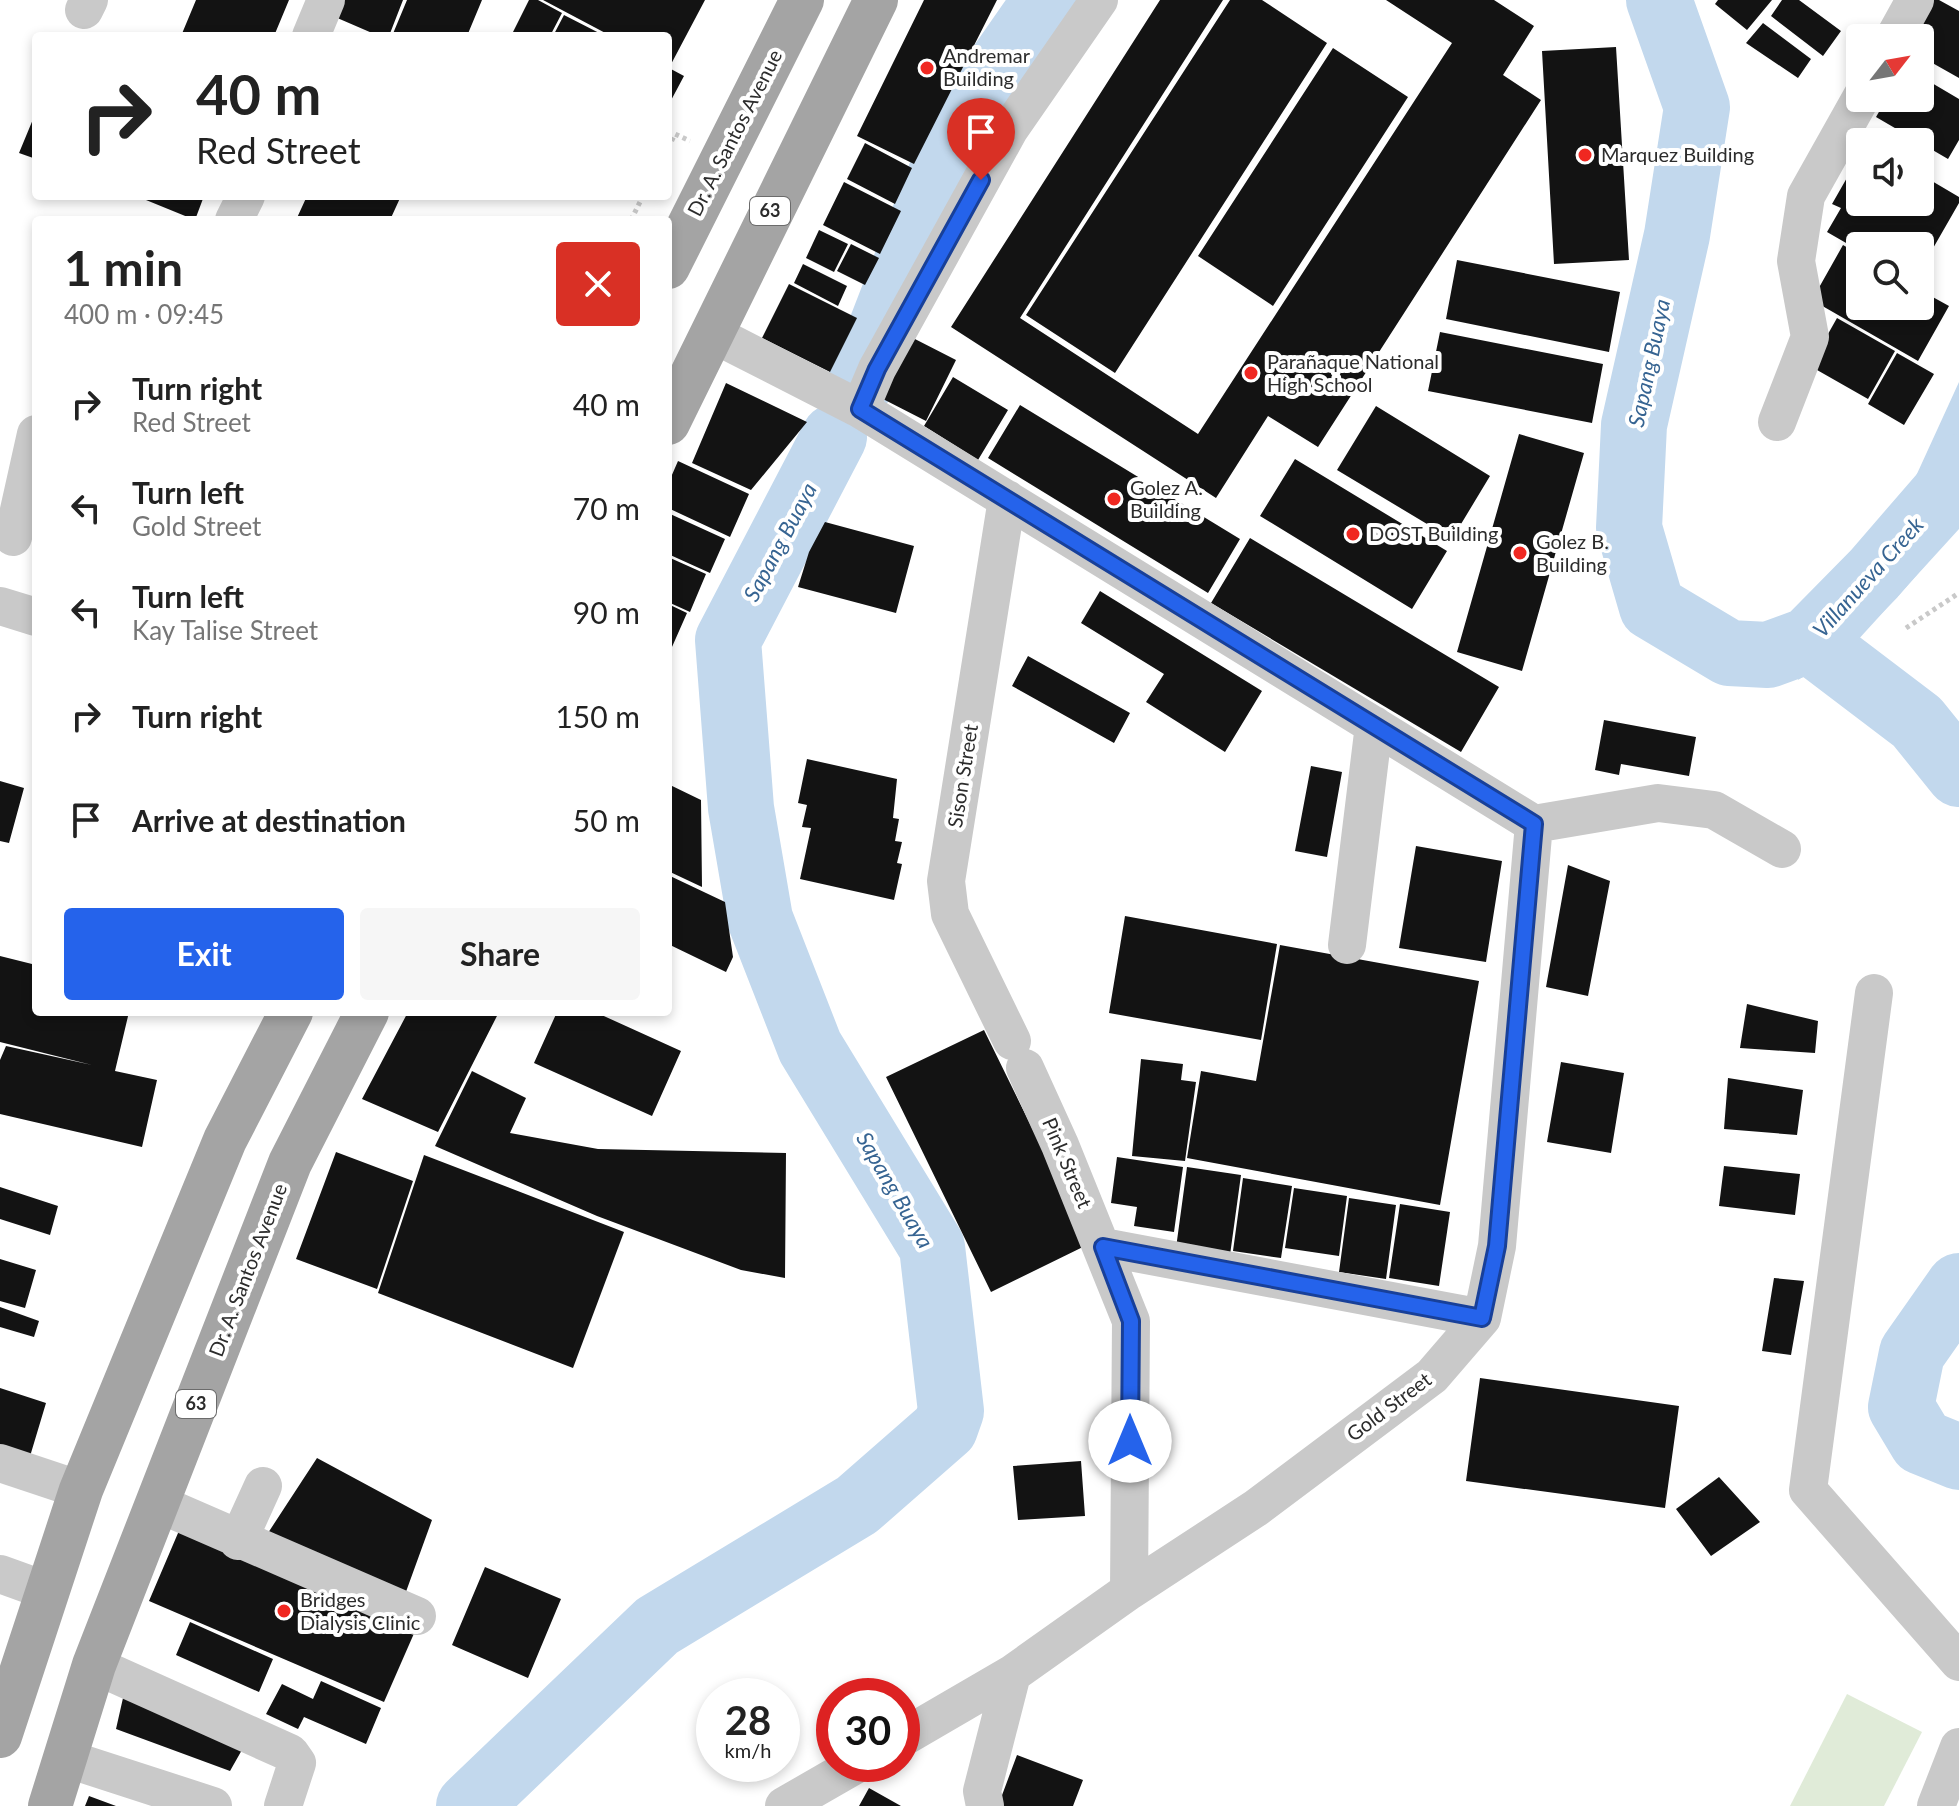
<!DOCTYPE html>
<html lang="en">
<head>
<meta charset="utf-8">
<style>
	:root { --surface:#fff; --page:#f6f6f6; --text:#222; --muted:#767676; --accent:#2563eb }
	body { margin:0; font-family:Lato,sans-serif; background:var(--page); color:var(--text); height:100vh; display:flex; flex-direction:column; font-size:30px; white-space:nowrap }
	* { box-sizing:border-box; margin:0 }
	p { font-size:26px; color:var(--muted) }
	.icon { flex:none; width:44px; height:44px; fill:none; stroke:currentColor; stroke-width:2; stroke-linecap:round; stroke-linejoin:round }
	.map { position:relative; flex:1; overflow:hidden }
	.sheet { position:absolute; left:32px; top:216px; width:640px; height:800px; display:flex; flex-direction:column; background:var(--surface); border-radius:8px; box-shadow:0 4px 12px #0003 }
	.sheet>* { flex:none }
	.top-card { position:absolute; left:32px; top:32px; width:640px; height:168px; border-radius:8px; box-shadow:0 4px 12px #0003; background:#fff; color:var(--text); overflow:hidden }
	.needle { width:52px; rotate:59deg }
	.controls { position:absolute; left:1846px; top:24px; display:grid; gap:16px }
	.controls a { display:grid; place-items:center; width:88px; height:88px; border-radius:8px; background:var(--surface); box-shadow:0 4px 12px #0003; font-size:40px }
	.speed { position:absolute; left:696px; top:1678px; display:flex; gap:16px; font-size:40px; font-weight:700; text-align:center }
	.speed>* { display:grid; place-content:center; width:104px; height:104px; border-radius:50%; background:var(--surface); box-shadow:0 4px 12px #0003; line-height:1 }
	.speed small { font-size:20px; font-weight:400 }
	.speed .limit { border:12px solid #d22; background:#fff; color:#111 }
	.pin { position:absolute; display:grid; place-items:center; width:68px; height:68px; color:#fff; margin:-82px -34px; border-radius:50% 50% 50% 0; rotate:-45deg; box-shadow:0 0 8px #0007 }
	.pin .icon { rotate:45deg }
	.me { position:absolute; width:88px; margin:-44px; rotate:0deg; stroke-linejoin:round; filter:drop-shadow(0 0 6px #0008) }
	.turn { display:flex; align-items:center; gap:28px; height:168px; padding:0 32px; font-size:36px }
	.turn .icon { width:104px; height:104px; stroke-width:2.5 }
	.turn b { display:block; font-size:56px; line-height:68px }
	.round { display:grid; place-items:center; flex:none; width:84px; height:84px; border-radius:8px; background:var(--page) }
	.overview { display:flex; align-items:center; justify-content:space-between; height:136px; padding:0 32px }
	h1 { font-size:48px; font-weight:700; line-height:60px }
	.cta { display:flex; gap:16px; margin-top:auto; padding:16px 32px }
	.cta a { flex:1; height:92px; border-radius:8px; background:var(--accent); color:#fff; font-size:32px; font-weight:700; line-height:92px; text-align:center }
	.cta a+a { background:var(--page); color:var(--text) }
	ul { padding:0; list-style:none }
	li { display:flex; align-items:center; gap:24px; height:104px; padding:0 32px }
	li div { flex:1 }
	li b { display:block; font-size:30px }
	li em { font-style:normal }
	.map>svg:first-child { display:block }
	.green { fill:#e0ebd8 }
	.water { fill:#c2d8ed }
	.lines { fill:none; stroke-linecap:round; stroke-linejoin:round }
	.river { stroke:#c2d8ed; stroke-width:66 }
	.building { fill:#131313 }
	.path { stroke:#c9c9c9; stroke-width:5; stroke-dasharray:4 4; stroke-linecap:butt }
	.minor { stroke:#c9c9c9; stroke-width:38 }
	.major { stroke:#a4a4a4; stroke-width:44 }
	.route-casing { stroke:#184099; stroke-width:20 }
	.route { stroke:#2563eb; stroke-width:14 }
	.poi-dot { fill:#f02821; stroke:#fff; stroke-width:3 }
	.labels { text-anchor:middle; stroke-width:8; stroke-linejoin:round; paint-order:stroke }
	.shield { fill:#fff; stroke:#6b6b6b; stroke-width:2 }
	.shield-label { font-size:18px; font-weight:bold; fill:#2c2c2c }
	.poi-label { font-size:20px; fill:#2c2c2c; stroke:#fff; text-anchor:start }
	.street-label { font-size:20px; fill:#2c2c2c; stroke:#fff }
	.water-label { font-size:22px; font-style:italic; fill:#366492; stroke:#fff }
</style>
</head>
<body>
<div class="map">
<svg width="1959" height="1806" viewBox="0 0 1959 1806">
	<rect width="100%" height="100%" fill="#fff"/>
	<!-- green -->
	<path class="green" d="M1847,1694L1922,1732L1884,1806H1790Z"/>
	<!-- water -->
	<path class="water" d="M1959,382V529L1856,642L1798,680L1815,605L1857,559L1916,476Z"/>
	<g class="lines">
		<!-- river -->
		<path class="river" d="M1659,0L1697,107L1677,235L1634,425L1629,528L1652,607L1729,653L1768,655L1809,640L1874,574L1951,485L1959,467
			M858,388L961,122L1046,0
			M1809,640L1917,722L1959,774
			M1959,1286L1912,1353L1901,1407L1922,1442L1959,1457
			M469,1806L657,1626L857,1505L945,1428L951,1411L932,1247L810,1047L760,919L741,808L728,640L834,437"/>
	</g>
	<!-- building -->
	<path class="building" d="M196,0H289L274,36H181Z
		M342,0H403L389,36H379L335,17Z
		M407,0H482L467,36H392Z
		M529,0H538L562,13L550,36H511Z
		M543,0H705L669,68L684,76L668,106V36H611Z
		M924,0H997L914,164L857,136Z
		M1160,0H1223L1020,318L1198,434L1452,43L1386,0H1494L1534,26L1503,75L1541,100L1318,447L1268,416L1216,498L951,327Z
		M1230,0H1262L1327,43L1115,373L1026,315Z
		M1718,0H1772L1747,30L1715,4Z
		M1782,0H1799L1841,31L1823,56L1771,16Z
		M1928,0H1939L1959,11V78L1920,56V38H1907Z
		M564,15L605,36H553Z
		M1763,23L1811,59L1798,78L1746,43Z
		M1616,47L1629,260L1554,264L1542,51Z
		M1333,48L1408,97L1273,306L1198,256Z
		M1920,76L1959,99V140L1948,159L1876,117L1887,98H1920Z
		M36,112V159L19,153Z
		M865,143L912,168L895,204L847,179Z
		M1860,155V202H1920V174L1959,197V203L1928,257L1920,252V246H1909L1889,235L1882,246H1860V251L1827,232L1841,208L1832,204Z
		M844,182L901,211L880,254L823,225Z
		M148,196H204L195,220L146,200Z
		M307,196H401L390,220H296Z
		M819,230L848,244L834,272L806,258Z
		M851,244L879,258L865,285L837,271Z
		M1843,245L1860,255V306H1920V290L1949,306L1918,361L1812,300Z
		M1457,260L1620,292L1609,352L1446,319Z
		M803,264L847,286L838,306L794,283Z
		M789,284L857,318L830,372L762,338Z
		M1837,318L1895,351L1868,399L1810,366Z
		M1440,332L1603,364L1592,423L1428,391Z
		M911,337L956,360L926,421L881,398Z
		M1897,353L1934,374L1904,425L1868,404Z
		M953,377L1008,410L978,460L924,426Z
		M726,383L807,422L751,490L692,463Z
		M1020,405L1240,539L1208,593L988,458Z
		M1376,406L1490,476L1452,539L1337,470Z
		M1519,434L1584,453L1522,671L1457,652Z
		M1295,459L1447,551L1412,609L1260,516Z
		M678,461L749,494L730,537L668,508V484Z
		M668,513L725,539L710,573L668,554Z
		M825,522L914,546L896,613L798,587L809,552Z
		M1250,538L1499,687L1461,752L1211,603Z
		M668,557L706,574L690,612L668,602Z
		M1100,591L1262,691L1225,752L1146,702L1164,674L1081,623Z
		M668,604L687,613L668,656Z
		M1028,656L1130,713L1114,743L1012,686Z
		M1604,720L1696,737L1689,776L1621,764L1619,775L1595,770Z
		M807,759L897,779L893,818L899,819L895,841L902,842L897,863L902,864L894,900L800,879L811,828L802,827L807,805L798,803Z
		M1311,766L1342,772L1327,857L1295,851Z
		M0,781L24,788L9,843L0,841Z
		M668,784L701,800L702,887L668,871Z
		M1416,846L1502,861L1486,962L1399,948Z
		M1568,865L1610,881L1588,996L1546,987Z
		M668,875L725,902L733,957L726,972L668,944Z
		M1125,916L1277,944L1261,1040L1109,1013Z
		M1280,945L1479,981L1440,1205L1187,1158L1201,1071L1256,1081Z
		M0,956L36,965V1012H129L115,1071L157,1080L142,1147L0,1114V1060L6,1046L92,1065L0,1042Z
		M1747,1004L1818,1021L1815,1053L1740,1048Z
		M408,1012H499L438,1132L362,1099Z
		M557,1012H595L681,1051L652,1116L534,1063Z
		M984,1030L1089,1244L991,1292L886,1077Z
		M1141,1059L1183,1064L1181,1080L1196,1082L1185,1161L1132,1156Z
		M1561,1062L1624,1073L1611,1153L1547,1142Z
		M472,1071L526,1098L510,1133L598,1149L786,1153L785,1278L741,1270L597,1216L435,1146Z
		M1728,1078L1803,1090L1797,1135L1724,1129Z
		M336,1152L413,1181L377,1289L296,1259Z
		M424,1155L624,1232L573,1368L378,1293Z
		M1117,1157L1183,1167L1174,1232L1134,1226L1137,1207L1111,1203Z
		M1724,1166L1800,1174L1795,1215L1719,1206Z
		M1187,1167L1241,1175L1230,1255L1176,1248Z
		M1243,1178L1292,1186L1281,1258L1233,1251Z
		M0,1187L58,1206L50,1235L0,1219Z
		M1294,1188L1347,1196L1339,1256L1285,1248Z
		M1349,1198L1396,1205L1386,1279L1339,1272Z
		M1400,1204L1450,1212L1439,1286L1389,1278Z
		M0,1259L36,1270L25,1308L0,1301Z
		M1774,1278L1804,1281L1791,1355L1762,1351Z
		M0,1307L39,1321L34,1337L0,1327Z
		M1480,1378L1679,1406L1665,1508L1466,1481Z
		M0,1388L46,1403L28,1463L0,1454Z
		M317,1458L432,1520L403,1600L268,1533Z
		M1081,1461L1085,1516L1018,1520L1013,1466Z
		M1719,1477L1760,1522L1711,1556L1676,1509Z
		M184,1519L419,1622L384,1702L149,1601Z
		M485,1567L561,1599L528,1678L452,1645Z
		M190,1622L273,1659L259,1692L176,1655Z
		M321,1681L381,1708L366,1744L304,1717L298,1729L266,1714L282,1684L313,1699Z
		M123,1698L247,1741L230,1771L116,1729Z
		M1017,1755L1083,1780L1073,1806H998Z
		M869,1788L901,1806H859Z
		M89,1796L116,1806H85Z"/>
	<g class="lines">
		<!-- path -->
		<path class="path" d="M668,148L675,134L690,141
			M631,220L643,196
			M1906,628L1959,593"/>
		<!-- minor -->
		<path class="minor" d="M84,10L89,0
			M311,36L326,0
			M1894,38L1915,0
			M234,220L246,196
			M713,334L860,409L1534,824
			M860,409L877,369L1009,130L1099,0
			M1777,422L1810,337L1796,261L1806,196L1861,98
			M1007,499L946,881L950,914L1012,1041
			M13,537L36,434
			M0,606L36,617
			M1534,824L1658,803L1714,810L1782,849
			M1347,945L1374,725
			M1874,993L1808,1490L1959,1662
			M1025,1068L1060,1145L1131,1321L1129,1591
			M1103,1247L1482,1318
			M0,1463L81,1490
			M157,1503L417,1616
			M238,1541L263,1486
			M0,1574L50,1592
			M94,1665L290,1753L297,1763L283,1806
			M902,1738L1012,1674
			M65,1758L213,1806
			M784,1806L857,1764
			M985,1806L982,1791L1012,1674L1129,1591L1256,1508L1432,1376L1482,1318L1497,1246L1534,824
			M1936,1806L1959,1747"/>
		<!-- major -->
		<path class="major" d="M668,267L802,0
			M668,423L876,0
			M0,1736L81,1490L225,1140L291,1012
			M50,1806L94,1665L290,1163L367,1012"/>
	</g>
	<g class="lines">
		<defs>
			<path id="route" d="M981,180L877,369L860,409L1534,824L1497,1246L1482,1318L1103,1247L1131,1321L1130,1441"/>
		</defs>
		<!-- route casing -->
		<use href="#route" class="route-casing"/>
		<!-- route -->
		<use href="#route" class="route"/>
	</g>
	<!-- markers -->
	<g class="poi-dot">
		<circle cx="927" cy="68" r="8"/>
		<circle cx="1585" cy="155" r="8"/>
		<circle cx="1251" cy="373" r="8"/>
		<circle cx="1114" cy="499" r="8"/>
		<circle cx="1353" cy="534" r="8"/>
		<circle cx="1520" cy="553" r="8"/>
		<circle cx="284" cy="1611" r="8"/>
	</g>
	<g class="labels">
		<!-- shield labels -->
		<g class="shield">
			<rect x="750" y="197" width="40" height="28" rx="6"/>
			<rect x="176" y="1390" width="40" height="28" rx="6"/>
		</g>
		<g class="shield-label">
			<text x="770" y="217">63</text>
			<text x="196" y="1410">63</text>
		</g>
		<!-- poi labels -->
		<g class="poi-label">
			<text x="943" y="63">Andremar<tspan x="943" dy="23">Building</tspan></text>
			<text x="1601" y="162">Marquez Building</text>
			<text x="1267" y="369">Parañaque National<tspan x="1267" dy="23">High School</tspan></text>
			<text x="1130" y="495">Golez A.<tspan x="1130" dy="23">Building</tspan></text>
			<text x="1369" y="541">DOST Building</text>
			<text x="1536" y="549">Golez B.<tspan x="1536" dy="23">Building</tspan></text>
			<text x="300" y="1607">Bridges<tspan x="300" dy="23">Dialysis Clinic</tspan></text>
		</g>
		<!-- street labels -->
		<g class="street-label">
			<text transform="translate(735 133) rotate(-63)" y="7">Dr. A. Santos Avenue</text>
			<text transform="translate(963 776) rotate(-81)" y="7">Sison Street</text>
			<text transform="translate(1067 1163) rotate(67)" y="7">Pink Street</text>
			<text transform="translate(248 1270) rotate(-69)" y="7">Dr. A. Santos Avenue</text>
			<text transform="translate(1389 1407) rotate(-37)" y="7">Gold Street</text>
		</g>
		<!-- water labels -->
		<g class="water-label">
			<text transform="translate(1649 363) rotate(-78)" y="8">Sapang Buaya</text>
			<text transform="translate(780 542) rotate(-62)" y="8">Sapang Buaya</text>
			<text transform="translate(1868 577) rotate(-48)" y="8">Villanueva Creek</text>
			<text transform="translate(895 1190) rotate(60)" y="8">Sapang Buaya</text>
		</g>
	</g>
</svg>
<div class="controls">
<a><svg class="needle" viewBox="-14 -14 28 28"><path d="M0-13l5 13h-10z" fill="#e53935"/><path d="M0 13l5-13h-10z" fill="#767676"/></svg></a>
<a><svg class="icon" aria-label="sound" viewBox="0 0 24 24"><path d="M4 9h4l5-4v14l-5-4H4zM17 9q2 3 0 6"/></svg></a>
<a><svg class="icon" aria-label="search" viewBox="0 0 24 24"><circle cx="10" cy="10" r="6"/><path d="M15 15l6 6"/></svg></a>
</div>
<div class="speed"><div>28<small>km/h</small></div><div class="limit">30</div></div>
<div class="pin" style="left:981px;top:180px;background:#d93025"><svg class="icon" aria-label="arrive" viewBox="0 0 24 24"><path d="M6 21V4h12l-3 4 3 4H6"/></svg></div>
<svg class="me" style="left:1130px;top:1441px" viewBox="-20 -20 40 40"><circle r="19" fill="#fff"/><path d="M0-13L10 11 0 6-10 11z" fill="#2563eb"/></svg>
<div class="top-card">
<div class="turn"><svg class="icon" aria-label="right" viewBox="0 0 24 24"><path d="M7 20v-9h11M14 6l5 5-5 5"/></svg><div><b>40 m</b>Red Street</div></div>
</div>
<section class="sheet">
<div class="overview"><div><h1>1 min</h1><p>400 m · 09:45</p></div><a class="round" style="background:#d93025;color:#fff"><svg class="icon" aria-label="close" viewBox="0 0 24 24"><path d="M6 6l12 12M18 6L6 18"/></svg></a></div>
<ul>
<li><svg class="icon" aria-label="right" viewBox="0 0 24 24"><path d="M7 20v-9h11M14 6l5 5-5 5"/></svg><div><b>Turn right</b><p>Red Street</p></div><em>40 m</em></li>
<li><svg class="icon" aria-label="left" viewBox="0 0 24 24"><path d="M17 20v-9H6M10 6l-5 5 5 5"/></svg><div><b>Turn left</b><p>Gold Street</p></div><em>70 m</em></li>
<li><svg class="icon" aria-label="left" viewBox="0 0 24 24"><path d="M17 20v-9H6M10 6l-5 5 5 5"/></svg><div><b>Turn left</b><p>Kay Talise Street</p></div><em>90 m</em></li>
<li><svg class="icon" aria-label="right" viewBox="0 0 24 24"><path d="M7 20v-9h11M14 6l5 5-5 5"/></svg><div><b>Turn right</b></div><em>150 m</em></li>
<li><svg class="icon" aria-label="arrive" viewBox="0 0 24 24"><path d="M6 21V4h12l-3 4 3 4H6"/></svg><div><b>Arrive at destination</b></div><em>50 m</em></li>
</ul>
<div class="cta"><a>Exit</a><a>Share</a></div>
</section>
</div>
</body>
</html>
